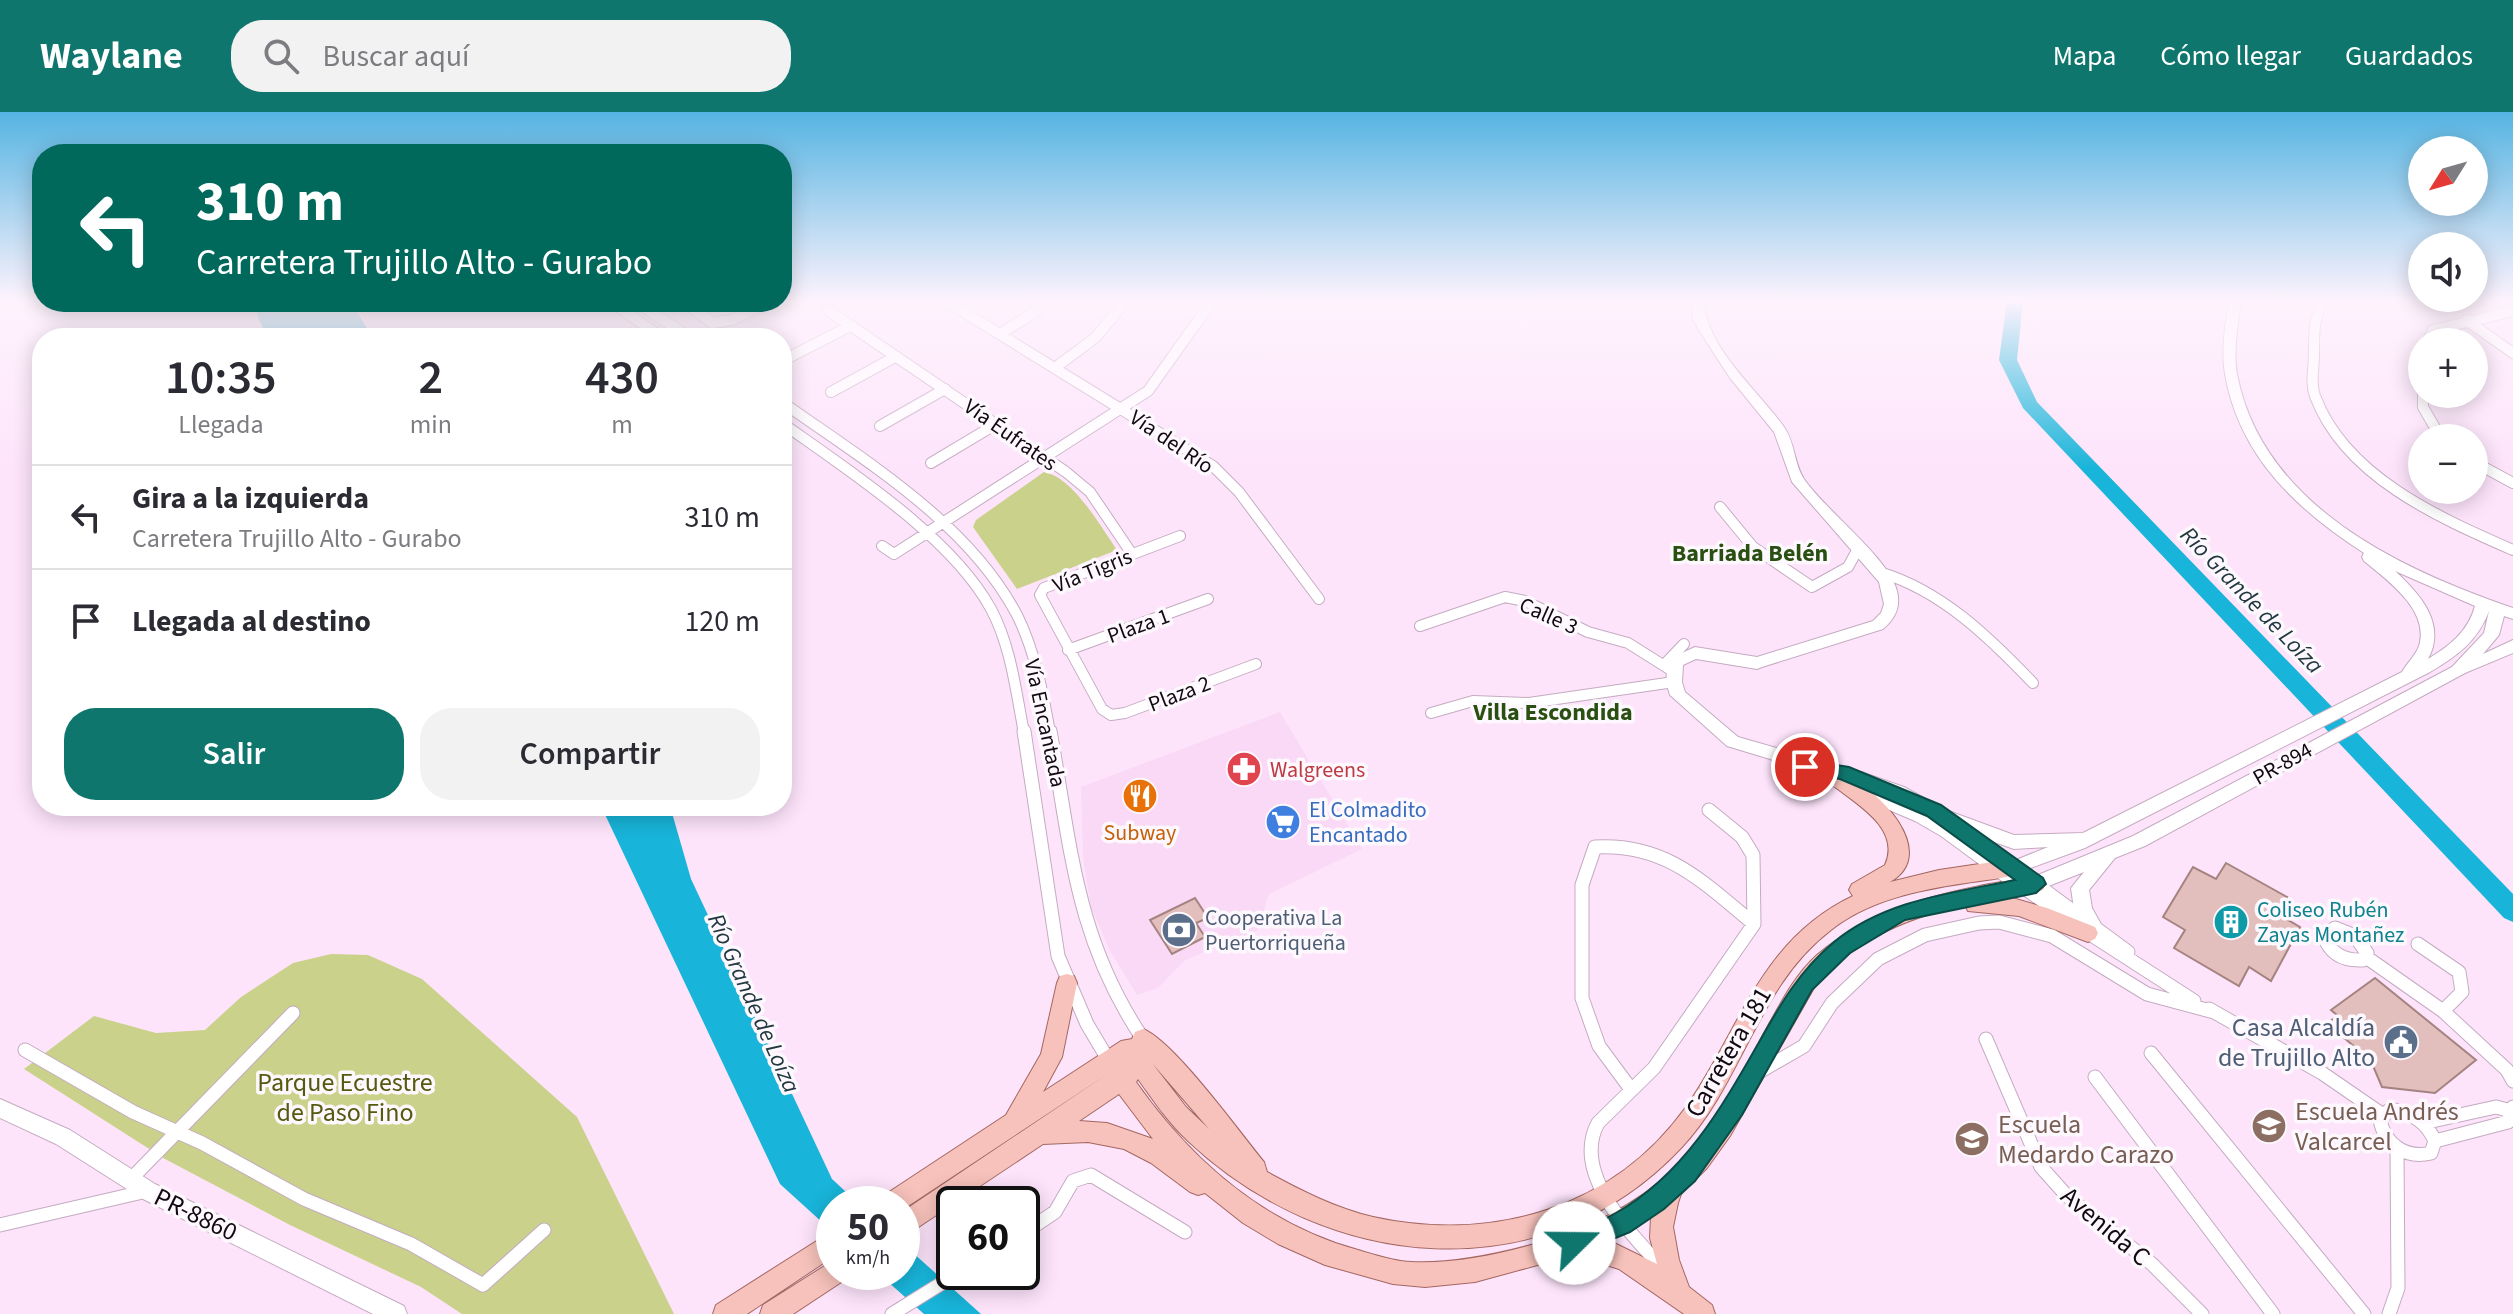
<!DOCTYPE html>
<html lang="es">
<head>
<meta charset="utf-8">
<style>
	:root { --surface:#fff; --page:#f2f2f3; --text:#2b2b33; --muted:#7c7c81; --line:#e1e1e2; --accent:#0f766e }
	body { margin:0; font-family:"Source Sans 3",sans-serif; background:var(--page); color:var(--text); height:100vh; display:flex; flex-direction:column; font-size:30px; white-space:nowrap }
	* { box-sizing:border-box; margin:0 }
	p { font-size:26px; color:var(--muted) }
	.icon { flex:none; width:44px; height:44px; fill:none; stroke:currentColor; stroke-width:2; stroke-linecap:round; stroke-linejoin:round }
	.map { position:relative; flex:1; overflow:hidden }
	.details { position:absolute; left:32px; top:216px; width:760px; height:488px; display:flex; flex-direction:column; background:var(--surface); border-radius:32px; box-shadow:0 4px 20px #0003 }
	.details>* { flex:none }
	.top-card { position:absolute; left:32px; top:32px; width:760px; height:168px; border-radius:32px; box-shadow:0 4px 20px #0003; background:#00695c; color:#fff; overflow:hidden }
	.needle { width:52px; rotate:233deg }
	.buttons { position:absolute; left:2408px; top:24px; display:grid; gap:16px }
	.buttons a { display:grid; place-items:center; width:80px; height:80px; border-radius:50%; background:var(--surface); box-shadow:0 4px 20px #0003; font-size:40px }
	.speed { position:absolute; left:816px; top:1074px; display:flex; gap:16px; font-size:40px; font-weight:700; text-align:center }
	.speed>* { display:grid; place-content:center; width:104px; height:104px; border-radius:50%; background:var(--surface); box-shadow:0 4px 20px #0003; line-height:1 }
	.speed small { font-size:20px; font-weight:400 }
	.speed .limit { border:4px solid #111; border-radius:12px; background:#fff; color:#111 }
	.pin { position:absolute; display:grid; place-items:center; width:68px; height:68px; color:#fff; margin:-34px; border:4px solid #fff; border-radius:50%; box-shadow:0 2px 8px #0007 }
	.me { position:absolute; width:88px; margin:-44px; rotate:68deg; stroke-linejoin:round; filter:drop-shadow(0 0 6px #0008) }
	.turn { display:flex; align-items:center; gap:28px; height:168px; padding:0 32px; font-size:36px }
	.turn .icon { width:104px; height:104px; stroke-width:2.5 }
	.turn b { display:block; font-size:56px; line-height:68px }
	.eta { display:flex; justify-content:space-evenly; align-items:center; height:136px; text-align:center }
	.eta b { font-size:48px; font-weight:600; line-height:56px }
	.primary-button { display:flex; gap:16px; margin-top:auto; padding:16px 32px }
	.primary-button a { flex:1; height:92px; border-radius:32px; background:var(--accent); color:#fff; font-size:32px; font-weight:600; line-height:92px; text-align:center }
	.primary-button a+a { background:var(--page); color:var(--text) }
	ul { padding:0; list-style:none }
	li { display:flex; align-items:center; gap:24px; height:104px; padding:0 32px; border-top:2px solid var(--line) }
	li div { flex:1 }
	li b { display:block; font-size:30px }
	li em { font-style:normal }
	header { display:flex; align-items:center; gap:48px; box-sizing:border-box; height:112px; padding:0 40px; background:var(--accent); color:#fff }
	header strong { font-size:38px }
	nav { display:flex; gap:44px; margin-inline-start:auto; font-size:28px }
	.search { width:560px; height:72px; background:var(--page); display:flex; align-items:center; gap:20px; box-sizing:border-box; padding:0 28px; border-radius:32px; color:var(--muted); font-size:30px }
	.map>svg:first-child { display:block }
	.built { fill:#f9d9f6 }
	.green { fill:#c9d18a }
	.water { fill:#18b4d9 }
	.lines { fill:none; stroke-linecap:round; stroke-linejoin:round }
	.river { fill:#18b4d9; fill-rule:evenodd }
	.building { fill:#e2bebc; stroke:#a48381; stroke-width:2 }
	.street-far1-casing { stroke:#c4abc1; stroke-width:12 }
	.street-casing { stroke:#c4abc1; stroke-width:15 }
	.secondary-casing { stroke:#c4abc1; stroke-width:2 }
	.primary-casing { stroke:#a36762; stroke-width:2 }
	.street-far1 { stroke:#fff; stroke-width:10 }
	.street { stroke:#fff; stroke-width:13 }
	.secondary { fill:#fff; fill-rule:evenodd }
	.primary { fill:#f7c2bb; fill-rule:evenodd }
	.route { fill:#0f766e; stroke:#0a4d48; stroke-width:2 }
	.labels { text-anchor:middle; stroke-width:7; stroke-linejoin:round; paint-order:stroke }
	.street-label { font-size:22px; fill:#110910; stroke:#fdf8fd }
	.health-label { font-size:22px; fill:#be3a42; stroke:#fdf8fd; text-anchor:start }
	.shop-label { font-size:22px; fill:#366cbe; stroke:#fdf8fd; text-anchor:start }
	.food-label { font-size:22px; fill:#c56008; stroke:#fdf8fd }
	.culture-label { font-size:22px; fill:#0d838f; stroke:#fdf8fd; text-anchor:start }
	.service-label { font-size:22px; fill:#4e5e75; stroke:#fdf8fd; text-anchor:start }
	.neighbourhood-label { font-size:24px; font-weight:bold; fill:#294f11; stroke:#fdf8fd }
	.water-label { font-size:24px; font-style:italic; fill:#223840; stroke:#fdf8fd }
	.near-service-label { font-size:26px; fill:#4e5e75; stroke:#fdf8fd; text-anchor:end }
	.near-street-label { font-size:26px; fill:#110910; stroke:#fdf8fd }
	.near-park-label { font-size:26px; fill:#555a0e; stroke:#fdf8fd }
	.near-education-label { font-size:26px; fill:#785e54; stroke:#fdf8fd; text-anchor:start }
</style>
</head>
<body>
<header>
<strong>Waylane</strong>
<div class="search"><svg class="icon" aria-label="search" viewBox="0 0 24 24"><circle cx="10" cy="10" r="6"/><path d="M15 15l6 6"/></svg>Buscar aquí</div>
<nav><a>Mapa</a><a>Cómo llegar</a><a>Guardados</a></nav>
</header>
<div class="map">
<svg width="2513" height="1202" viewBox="0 0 2513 1202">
	<rect width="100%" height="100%" fill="#fde4fb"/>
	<!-- built -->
	<path class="built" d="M1280,600L1362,737L1269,782L1257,819L1185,848L1158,876L1137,883L1110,839L1091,795L1083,745L1081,675Z"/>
	<!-- green -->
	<path class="green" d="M1044,360C1073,365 1101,415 1117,438L1017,477L973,415L976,408Z
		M331,842L368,843L422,867L577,1005L674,1202H462L421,1175L290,1113L165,1047L24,957L94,904L156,921L205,918L241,885L293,851Z"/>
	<!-- water -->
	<path class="water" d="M252,190H351L373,226H267Z
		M601,694H670L691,767L832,1067L859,1092H834V1121L780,1072Z
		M902,1131L981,1202H924L877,1160H902Z"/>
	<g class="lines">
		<!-- river -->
		<path class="river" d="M2007,189H2023L2017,248L2037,290L2513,782V810L2504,806L2023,296L1999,248Z"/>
	</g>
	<!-- building -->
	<path class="building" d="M2226,751L2287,785L2278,802L2300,815L2271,869L2249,855L2239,874L2174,836L2185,818L2163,805L2193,755L2216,767Z
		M1195,786L1208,806L1196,811L1205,825L1172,842L1150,808Z
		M2375,866L2476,948L2435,981L2382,975L2371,949L2327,911L2338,904L2331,898Z"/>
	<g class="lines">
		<defs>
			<path id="street-far1" d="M946,189L1213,354L1239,380L1319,487
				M2324,189C2313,206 2314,223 2314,242C2314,256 2310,271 2315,284C2345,365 2440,406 2513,438
				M611,190L663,226
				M636,190L691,226
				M684,190L712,211L732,208L769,190
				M829,199L1066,360L1090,380L1132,442
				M2466,208L2513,241
				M1000,222L1035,200L1044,189
				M2427,230L2433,218L2513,199
				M784,248L850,214
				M1056,255L1095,226L1126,189
				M831,280L895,245
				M2423,282V295L2441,326
				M782,290C865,349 968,410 1017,503C1035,539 1043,581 1050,621
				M782,311C848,358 952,425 991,497C1011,534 1016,580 1024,621
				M880,314L945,277
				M2474,350L2513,371
				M931,351L998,311
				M1720,395L1753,435L1812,475L1848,455L1859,435
				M1180,424L1044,476L1040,483L1102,597L1111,603L1125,601L1256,552
				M882,434L894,442L1148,279L1212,189
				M1879,460C1941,478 1989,525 2033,571
				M1420,514L1505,485L1525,489L1588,520L1628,531L1674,560
				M1068,538L1208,487
				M1664,553L1684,532
				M1431,601L1473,589L1529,591L1674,570"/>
			<path id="street" d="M1024,619L1058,844L1087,912L1109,949
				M1050,619C1071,734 1075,826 1143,927
				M2036,772L2128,840
				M2023,775L2070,808
				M2335,816L2355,824L2367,841L2363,848C2344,849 2330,842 2324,824Z
				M2084,818L2194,889
				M2418,832L2459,860L2462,880L2443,899L2507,958L2513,969
				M2366,845L2443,899
				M2209,897L2322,961L2383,1003
				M1986,927L2041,1055L2067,1084L2152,1152L2202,1202
				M25,938L133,1000L202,1031L304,1087L411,1132L483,1173L544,1118
				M2151,941L2364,1202
				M1759,960L1804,934L1832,891L1878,847L1925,823L1979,811L1999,810L2052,824L2147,882L2214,900
				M2095,965L2273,1202
				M1630,976L1599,934L1582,886V773L1595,735C1666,731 1703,770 1754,812
				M2395,998C2414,1002 2427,1011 2435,1029L2431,1041C2406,1047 2385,1033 2380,1008L2388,999Z
				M2423,1011L2496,995L2511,999
				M2435,1029L2508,1010L2513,995
				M130,1068L293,901
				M0,1113L147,1079
				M1022,1122L1055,1100L1073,1069L1091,1063L1185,1120
				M1666,1160C1634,1125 1570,1062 1598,1011L1654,956L1754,812L1753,743L1742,725L1709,698
				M892,1202L960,1160
				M2389,1202L2398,1176L2397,1036"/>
			<path id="secondary" d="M1692,189H1704C1706,236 1758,278 1784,315C1795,330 1794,352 1804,367C1825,398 1889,446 1897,479C1901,495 1895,507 1883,517L1762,555L1757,557L1696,547L1683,553L1682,570L1685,580L1738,625L1780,637L1853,668L1855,662L1861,660L1904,675L1946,698L2014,723L2083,721L2402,560C2407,551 2416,543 2419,534C2430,498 2387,468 2364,449L2362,445L2364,441C2297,398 2239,344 2225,262C2221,239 2225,212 2229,189H2241C2238,213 2233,239 2237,262C2262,393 2399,457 2513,496V507L2504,504L2499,523L2483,542L2513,528V541L2465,561L2145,734L2115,746L2089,778L2092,796L2102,814L2099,820L2093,822L2087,820L2074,797L2071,776L2084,760L2036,779L2031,778L2023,782L2017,780L1941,724L1915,709L1770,647L1727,634L1670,583L1666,570L1668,550L1671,546L1695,535L1757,545L1873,509L1881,501L1884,492L1879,470L1792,370L1774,320L1730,266L1700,220L1692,205ZM2395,459L2475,494C2468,520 2449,534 2428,547C2447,512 2420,482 2395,459ZM2489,499L2484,521L2452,555L2133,724L2038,763L2029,760L2022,764L2017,761L2085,736L2430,560C2456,545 2478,529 2489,499ZM1955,716L2014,737L2048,735L2006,752Z
				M0,987L70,1018L155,1072L404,1194L407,1202H373L141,1086L56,1032L0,1006Z"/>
			<path id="primary" d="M1842,663C1877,674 1941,741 1890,770L1939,758L2013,747L2020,749L2023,755L2020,761C2003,767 1984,768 1966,771C1919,778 1869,788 1831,818C1757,874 1743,971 1681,1036C1544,1182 1326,1160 1187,1028C1168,1010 1153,988 1138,967L1136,970C1191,1048 1264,1112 1358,1138C1375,1143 1393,1149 1411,1150C1455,1152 1500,1142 1542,1130C1598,1113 1651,1085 1690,1041C1723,1003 1745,956 1769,912C1783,887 1796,862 1817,843C1880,790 1958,777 2036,764L2043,766L2046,772L2043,778L2009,785L2047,796L2095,815L2098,821L2095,827L2088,830L2019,804L1968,799L1965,793C1908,805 1853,828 1815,874L1730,1024L1707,1056L1681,1082L1678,1091L1673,1115L1679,1148L1689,1175L1712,1193L1715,1202H1684L1619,1157L1574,1143L1475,1170L1425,1175L1393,1172L1325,1153L1278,1132L1243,1111L1205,1081L1198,1083L1190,1080L1151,1051L1124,1037L1088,1030L1043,1032L902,1126V1100L1106,963L902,1098V1092H879L883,1084L1006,1003L1041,942L1057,871L1060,864L1067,862L1074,864L1077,871L1062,945L1043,980L1121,929L1132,927L1135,920L1143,917C1174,929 1240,1021 1264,1050L1267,1060C1300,1078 1335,1096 1373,1105C1492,1131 1613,1097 1686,995C1741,917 1759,829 1853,784L1849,778L1852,772L1885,753C1901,718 1860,694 1835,675L1833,670L1835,665ZM1152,951L1209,1017L1186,995ZM1119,982L1153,1027L1107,1011L1079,1009ZM1651,1105L1650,1126L1657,1152L1608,1128Z
				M834,1118V1144L747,1202H713L716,1193Z
				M834,1148V1160H846L843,1169L793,1202H760L763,1193Z"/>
		</defs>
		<!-- street-far1 casing -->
		<use href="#street-far1" class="street-far1-casing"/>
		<!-- street casing -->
		<use href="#street" class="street-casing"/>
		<!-- secondary casing -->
		<use href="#secondary" class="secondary-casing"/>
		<!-- primary casing -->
		<use href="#primary" class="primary-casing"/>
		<!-- street-far1 -->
		<use href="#street-far1" class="street-far1"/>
		<!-- street -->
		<use href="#street" class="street"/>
		<!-- secondary -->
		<use href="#secondary" class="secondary"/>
		<!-- primary -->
		<use href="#primary" class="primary"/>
	</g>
	<!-- sky -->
	<linearGradient id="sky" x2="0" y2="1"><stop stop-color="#55b4e2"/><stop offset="0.53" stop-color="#fef3fd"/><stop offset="1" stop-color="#fef3fd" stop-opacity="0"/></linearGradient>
	<rect width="2513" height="357" fill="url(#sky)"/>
	<!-- route -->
	<path class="route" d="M1805,648L1849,655L1941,693L2043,766L2046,772L2036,781L1905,808L1850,841L1812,878L1742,1003L1695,1069L1664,1097L1630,1120L1574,1143L1565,1140L1562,1131L1565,1123C1582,1116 1600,1110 1616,1101C1683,1063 1721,997 1758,932C1780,893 1799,859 1834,830C1885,788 1952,781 2015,768L1927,704L1840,667L1799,660L1796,655Z"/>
	<!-- icons -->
	<defs>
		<symbol id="pharmacy-disc" viewBox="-11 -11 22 22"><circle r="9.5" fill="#e0444e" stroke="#fdf8fd"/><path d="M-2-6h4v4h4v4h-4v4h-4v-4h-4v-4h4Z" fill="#fff"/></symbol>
		<symbol id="restaurant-disc" viewBox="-11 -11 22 22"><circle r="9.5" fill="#e8710a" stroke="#fdf8fd"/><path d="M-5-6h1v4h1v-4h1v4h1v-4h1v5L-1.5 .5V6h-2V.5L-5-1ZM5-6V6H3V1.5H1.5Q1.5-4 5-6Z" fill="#fff"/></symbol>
		<symbol id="supermarket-disc" viewBox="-11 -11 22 22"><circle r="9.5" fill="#3f7fe0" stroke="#fdf8fd"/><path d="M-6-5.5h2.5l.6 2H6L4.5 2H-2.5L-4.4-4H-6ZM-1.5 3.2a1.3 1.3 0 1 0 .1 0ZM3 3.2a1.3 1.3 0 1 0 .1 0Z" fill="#fff"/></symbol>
		<symbol id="building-disc" viewBox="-11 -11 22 22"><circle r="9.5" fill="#0f9aa8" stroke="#fdf8fd"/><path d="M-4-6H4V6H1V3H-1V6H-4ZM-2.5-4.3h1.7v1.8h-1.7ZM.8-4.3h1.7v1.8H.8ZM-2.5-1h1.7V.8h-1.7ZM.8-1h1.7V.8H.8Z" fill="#fff"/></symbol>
		<symbol id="bank-disc" viewBox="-11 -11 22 22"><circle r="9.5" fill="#5c6f8a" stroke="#fdf8fd"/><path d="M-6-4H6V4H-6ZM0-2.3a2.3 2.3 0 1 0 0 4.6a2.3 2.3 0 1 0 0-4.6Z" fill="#fff"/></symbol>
		<symbol id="civic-disc" viewBox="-11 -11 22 22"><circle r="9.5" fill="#5c6f8a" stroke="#fdf8fd"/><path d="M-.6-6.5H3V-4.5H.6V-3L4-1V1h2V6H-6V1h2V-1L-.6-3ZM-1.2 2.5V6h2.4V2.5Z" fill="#fff"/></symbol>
		<symbol id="school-disc" viewBox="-11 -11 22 22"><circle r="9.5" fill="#8d6e63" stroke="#fdf8fd"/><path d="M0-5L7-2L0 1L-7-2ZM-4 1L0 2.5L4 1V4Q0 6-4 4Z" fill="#fff"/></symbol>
	</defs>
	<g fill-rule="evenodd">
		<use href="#pharmacy-disc" x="1224" y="637" width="40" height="40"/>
		<use href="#restaurant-disc" x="1120" y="664" width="40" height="40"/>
		<use href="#supermarket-disc" x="1263" y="690" width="40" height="40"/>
		<use href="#building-disc" x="2211" y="790" width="40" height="40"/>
		<use href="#bank-disc" x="1159" y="798" width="40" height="40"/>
		<use href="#civic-disc" x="2381" y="910" width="40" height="40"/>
		<use href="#school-disc" x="2249" y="994" width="40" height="40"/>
		<use href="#school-disc" x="1952" y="1007" width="40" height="40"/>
	</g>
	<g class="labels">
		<!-- street labels -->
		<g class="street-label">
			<text transform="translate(1011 322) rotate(35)" y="8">Vía Éufrates</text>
			<text transform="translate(1172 329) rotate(34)" y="8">Vía del Río</text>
			<text transform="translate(1092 458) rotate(-22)" y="8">Vía Tigris</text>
			<text transform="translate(1549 503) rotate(24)" y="8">Calle 3</text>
			<text transform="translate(1138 513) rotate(-20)" y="8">Plaza 1</text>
			<text transform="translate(1179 581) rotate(-21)" y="8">Plaza 2</text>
			<text transform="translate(1046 611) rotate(78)" y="8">Vía Encantada</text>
			<text transform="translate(2282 651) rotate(-29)" y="8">PR-894</text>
		</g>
		<!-- health labels -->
		<g class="health-label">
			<text x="1270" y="665">Walgreens</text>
		</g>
		<!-- shop labels -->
		<g class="shop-label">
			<text x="1309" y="705">El Colmadito<tspan x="1309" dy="25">Encantado</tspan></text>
		</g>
		<!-- food labels -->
		<g class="food-label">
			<text x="1140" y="728">Subway</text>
		</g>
		<!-- culture labels -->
		<g class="culture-label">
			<text x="2257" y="805">Coliseo Rubén<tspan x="2257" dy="25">Zayas Montañez</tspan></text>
		</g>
		<!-- service labels -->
		<g class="service-label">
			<text x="1205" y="813">Cooperativa La<tspan x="1205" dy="25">Puertorriqueña</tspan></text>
		</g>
		<!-- neighbourhood labels -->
		<g class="neighbourhood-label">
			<text x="1750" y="449">Barriada Belén</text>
			<text x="1553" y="608">Villa Escondida</text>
		</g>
		<!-- water labels -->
		<g class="water-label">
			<text transform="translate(2252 488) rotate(46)" y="8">Río Grande de Loíza</text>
			<text transform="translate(754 891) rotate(66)" y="8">Río Grande de Loíza</text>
		</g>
		<!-- near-service labels -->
		<g class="near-service-label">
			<text x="2375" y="924">Casa Alcaldía<tspan x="2375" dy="30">de Trujillo Alto</tspan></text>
		</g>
		<!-- near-street labels -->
		<g class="near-street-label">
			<text transform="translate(1728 940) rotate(-60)" y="9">Carretera 181</text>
			<text transform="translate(196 1102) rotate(26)" y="9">PR-8860</text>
			<text transform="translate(2106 1114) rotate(40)" y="9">Avenida C</text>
		</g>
		<!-- near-park labels -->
		<g class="near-park-label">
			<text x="345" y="979">Parque Ecuestre<tspan x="345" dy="30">de Paso Fino</tspan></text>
		</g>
		<!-- near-education labels -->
		<g class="near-education-label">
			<text x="2295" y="1008">Escuela Andrés<tspan x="2295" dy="30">Valcarcel</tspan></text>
			<text x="1998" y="1021">Escuela<tspan x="1998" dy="30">Medardo Carazo</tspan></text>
		</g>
	</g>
</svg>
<div class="buttons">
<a><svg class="needle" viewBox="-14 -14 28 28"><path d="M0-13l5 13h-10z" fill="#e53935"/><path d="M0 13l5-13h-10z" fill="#7c7c81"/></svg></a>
<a><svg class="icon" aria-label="sound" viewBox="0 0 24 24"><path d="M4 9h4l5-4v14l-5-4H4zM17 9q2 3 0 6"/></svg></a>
<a>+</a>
<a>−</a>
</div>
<div class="speed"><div>50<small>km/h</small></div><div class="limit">60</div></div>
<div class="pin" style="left:1805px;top:655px;background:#d93025"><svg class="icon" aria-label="arrive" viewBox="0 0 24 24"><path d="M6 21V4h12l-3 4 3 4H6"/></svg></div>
<svg class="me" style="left:1574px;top:1131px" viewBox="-20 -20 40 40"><circle r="19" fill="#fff"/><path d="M0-13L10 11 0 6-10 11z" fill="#0f766e"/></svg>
<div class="top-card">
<div class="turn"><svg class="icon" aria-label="left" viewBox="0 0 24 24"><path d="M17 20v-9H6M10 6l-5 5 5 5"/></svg><div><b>310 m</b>Carretera Trujillo Alto - Gurabo</div></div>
</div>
<section class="details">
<div class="eta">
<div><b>10:35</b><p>Llegada</p></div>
<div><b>2</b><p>min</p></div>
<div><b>430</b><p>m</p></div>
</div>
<ul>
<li><svg class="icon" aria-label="left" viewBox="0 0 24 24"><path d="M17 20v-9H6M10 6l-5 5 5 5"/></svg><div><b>Gira a la izquierda</b><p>Carretera Trujillo Alto - Gurabo</p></div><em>310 m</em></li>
<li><svg class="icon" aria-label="arrive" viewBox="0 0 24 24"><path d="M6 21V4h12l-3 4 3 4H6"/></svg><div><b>Llegada al destino</b></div><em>120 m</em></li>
</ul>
<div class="primary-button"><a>Salir</a><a>Compartir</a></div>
</section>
</div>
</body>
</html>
